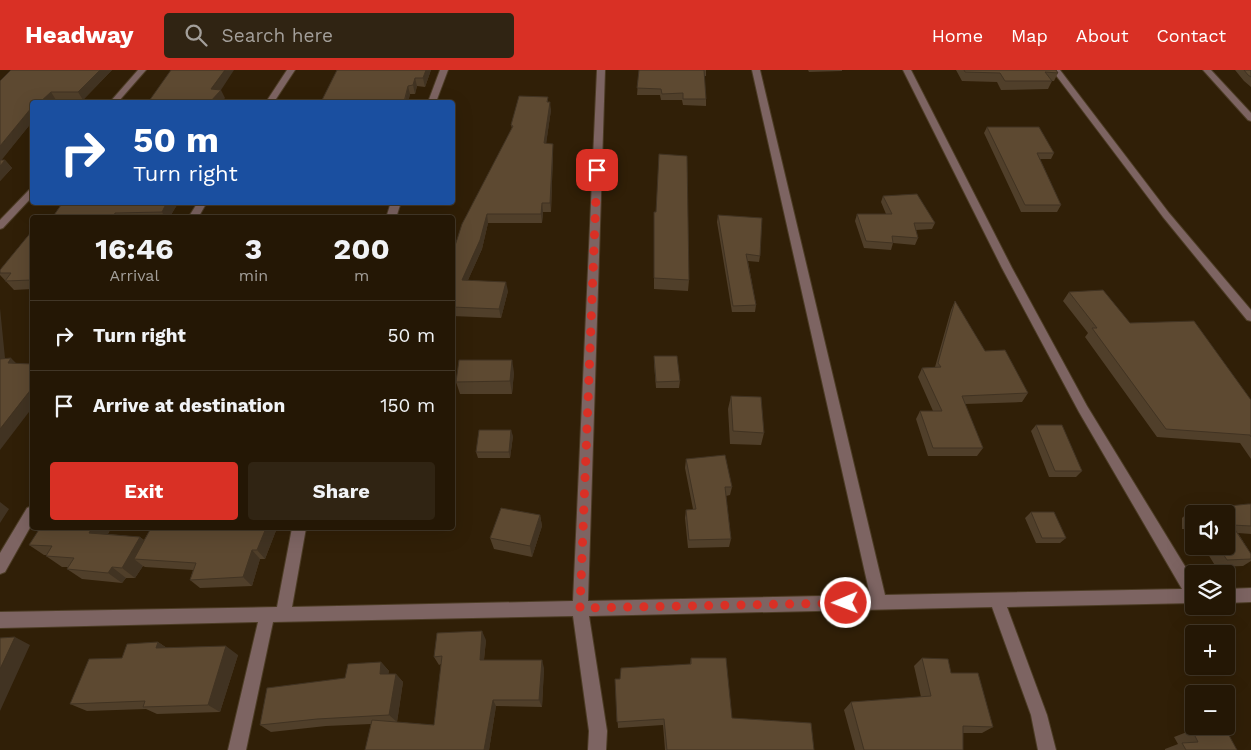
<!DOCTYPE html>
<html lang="en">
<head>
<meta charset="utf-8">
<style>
	:root { --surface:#241705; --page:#302413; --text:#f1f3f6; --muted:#a39f9a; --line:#413627; --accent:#d93025 }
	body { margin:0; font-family:"Work Sans",sans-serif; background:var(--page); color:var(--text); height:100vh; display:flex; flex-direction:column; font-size:19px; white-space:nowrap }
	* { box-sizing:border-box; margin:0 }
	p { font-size:16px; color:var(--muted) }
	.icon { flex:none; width:28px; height:28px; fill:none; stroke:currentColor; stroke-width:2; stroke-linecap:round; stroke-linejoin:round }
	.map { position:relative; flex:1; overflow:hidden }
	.side { position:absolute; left:30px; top:145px; width:425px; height:315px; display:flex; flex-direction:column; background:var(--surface); border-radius:5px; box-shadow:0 5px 20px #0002,0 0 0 1px var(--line) }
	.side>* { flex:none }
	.banner { position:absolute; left:30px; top:30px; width:425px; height:105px; border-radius:5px; box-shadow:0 5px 20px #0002,0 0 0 1px var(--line); background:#1a4fa0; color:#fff; overflow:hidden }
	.controls { position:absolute; left:1185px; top:435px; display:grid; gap:10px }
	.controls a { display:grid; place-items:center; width:50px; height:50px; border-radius:5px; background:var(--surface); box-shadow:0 5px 20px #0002,0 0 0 1px var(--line); font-size:25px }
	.pin { position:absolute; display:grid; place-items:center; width:42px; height:42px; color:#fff; margin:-21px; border-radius:10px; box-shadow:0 2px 8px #0006 }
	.me { position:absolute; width:55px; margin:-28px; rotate:269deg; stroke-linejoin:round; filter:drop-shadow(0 0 4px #0008) }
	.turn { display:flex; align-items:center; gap:18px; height:105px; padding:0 20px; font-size:22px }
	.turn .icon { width:65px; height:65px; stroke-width:2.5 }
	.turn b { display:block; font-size:35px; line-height:42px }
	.eta { display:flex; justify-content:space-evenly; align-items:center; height:85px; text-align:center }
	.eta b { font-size:30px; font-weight:700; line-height:35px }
	.primary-button { display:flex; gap:10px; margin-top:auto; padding:10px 20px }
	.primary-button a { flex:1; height:58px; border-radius:5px; background:var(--accent); color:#fff; font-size:20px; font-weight:700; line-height:58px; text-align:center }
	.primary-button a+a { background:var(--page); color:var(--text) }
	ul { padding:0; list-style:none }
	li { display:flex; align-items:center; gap:15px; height:70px; padding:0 20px; border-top:1px solid var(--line) }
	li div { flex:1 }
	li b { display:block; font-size:19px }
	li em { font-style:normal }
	header { display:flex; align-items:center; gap:30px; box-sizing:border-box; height:70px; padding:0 25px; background:var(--accent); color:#fff }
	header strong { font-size:24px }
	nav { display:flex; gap:28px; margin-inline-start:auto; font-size:18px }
	.search { width:350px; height:45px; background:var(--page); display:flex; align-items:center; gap:12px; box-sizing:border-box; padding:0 18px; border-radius:5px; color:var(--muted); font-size:19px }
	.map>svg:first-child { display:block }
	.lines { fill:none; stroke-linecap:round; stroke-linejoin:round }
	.street-casing { stroke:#4c3c25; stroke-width:2 }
	.street { fill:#7d6462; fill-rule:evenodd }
	.wall { fill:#503f2a }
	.shaded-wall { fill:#413322 }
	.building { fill:#5d4931; stroke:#413322 }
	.route { stroke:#d93025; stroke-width:9; stroke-dasharray:0 16.2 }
</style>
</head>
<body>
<header>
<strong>Headway</strong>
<div class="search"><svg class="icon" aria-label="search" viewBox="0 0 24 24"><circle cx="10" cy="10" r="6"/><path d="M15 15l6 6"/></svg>Search here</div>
<nav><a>Home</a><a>Map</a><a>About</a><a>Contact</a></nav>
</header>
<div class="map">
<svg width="1251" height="680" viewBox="0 0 1251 680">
	<rect width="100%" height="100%" fill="#301f07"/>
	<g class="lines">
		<defs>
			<path id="street" d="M138,0H146L118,32H110Z
				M287,0H295L274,32H266Z
				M440,0H448L436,32H428Z
				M597,0H605L588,531L870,525L752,0H760L885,525L1182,519L1079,342L1002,198L903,0H911L1012,198L1087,336L1194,511V533L1007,537L1047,645L1056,680H1038L1031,645L992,537L589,546L607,661L606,680H588L589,661L573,546L273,552L246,680H228L258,552L0,558V542L277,537L292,458H306L292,537L573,531Z
				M1052,0H1060L1169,143L1251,240V251L1247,250L1163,147Z
				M1203,0H1211L1251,43V51L1248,50Z
				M32,119V127L3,158L0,159V150L29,120Z
				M198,132H207L198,148H188Z
				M391,132H401L396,148H386Z
				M32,436V454L5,502L0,504V483L27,438Z
				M1251,518V532L1226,533V519Z"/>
		</defs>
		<!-- street casing -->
		<use href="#street" class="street-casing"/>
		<!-- street -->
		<use href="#street" class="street"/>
	</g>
	<!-- wall -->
	<path class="wall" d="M112,0L83,30H56L54,32H32V52L1,90H5L12,98L0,111V11Z
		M431,0L425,17L417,16L415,24H410L408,32H321Z
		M639,0H706V6H704L706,29V36L683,35L682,30H661L660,25H637Z
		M808,0H842V1L809,2Z
		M956,0H1056L1058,3L1054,11H1052L1048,19L1001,20L997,12L962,11Z
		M1235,0H1251V17L1244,11Z
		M548,27V32L551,40L546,73L553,82L551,142H543L542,153H488L482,179L468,210L508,221L501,248L452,246V185L512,58L511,55Z
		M987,57L1054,83L1051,89H1040L1061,135L1057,142H1021L984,63Z
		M883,126L935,153L932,159L916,160L918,168L915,175L893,173L891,180L864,178L855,151L857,144H886L881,132Z
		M63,132H183L181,135H177L169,148H52Z
		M654,142H656L689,210L688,221L654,219Z
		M718,145L760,186L759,192L748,191L756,235L755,242H732L717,152Z
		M32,161V219L14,220L0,205V200Z
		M1069,222L1130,253L1251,330V389L1240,373L1157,367L1085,267L1088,263L1063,231Z
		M955,231L985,281L1028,323L1022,332L965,334L983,378L977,386H928L916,349L920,341H933L918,307L922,298L935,297L951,240Z
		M654,286L680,311L679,318H656L654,293Z
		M514,302L512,324H460L456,312Z
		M731,326L764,363L761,375L730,374L728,339Z
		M1036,355L1082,401L1076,407H1049L1031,361Z
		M513,366L510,388H478L476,382Z
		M686,389L732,417L730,425L726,426L731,469L729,477L688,478L685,448L686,440L693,439L685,398Z
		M1251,434V464L1238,463L1251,484V491L1243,496L1216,497L1203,476H1226L1194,444V463L1192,459H1182V448L1191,440Z
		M1031,442L1066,468L1060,473H1036L1025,448Z
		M540,445L542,456L532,487L494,479L490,468Z
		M151,458H277L265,489H260L252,516L200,518L190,510L193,500L145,497L143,496L135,508H126L122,513L82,509L67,499L68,497H62L46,486L47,485H44L29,475L110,460L108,464L140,467L144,470Z
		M486,570L484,590L544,598L542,637L496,636L489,680L371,654L326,656L271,662L260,655L345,608L381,592L389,601L388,604H396L403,612L397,652L434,655L441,594L439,595L434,587Z
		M158,572L167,578L238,585L220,642L157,644L146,639L87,641L70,634L122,588Z
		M691,588L732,648L814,680H665L663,655L618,658L615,609H620L690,594Z
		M922,588L951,603L993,657L982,663H963V680H855L844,640L851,632L921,627L914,596Z
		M1192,660L1237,680H1165V679L1178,674L1174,667Z"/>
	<!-- shaded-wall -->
	<path class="shaded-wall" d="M100,0H112L83,30L78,22Z
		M225,0H234L221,20L225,28L222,32H210L211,19Z
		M426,0H431L425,17L423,8Z
		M415,8L417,16L415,24L413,15Z
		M408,16L410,24L408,32H405Z
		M51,22L56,30L54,32H40Z
		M550,32L551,40L545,82L544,73Z
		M32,37V52L0,92V76Z
		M553,74V82L551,142L550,133Z
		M5,90L12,98L0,111V96Z
		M167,132H175L177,135L169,148H165L162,142Z
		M542,133L543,142L542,153L541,144Z
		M115,143L118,148H113Z
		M487,144L488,153L482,179L464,219L462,210Z
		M506,212L508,221L501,248L499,239Z
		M0,238L6,298L0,292Z
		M11,288L20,297L8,293Z
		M512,290L514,302L512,324L510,311Z
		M32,318V338L0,380V359Z
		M511,360L513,366L510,388L509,382Z
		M0,432L9,439L0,453Z
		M540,445L542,456L532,487L530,476Z
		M92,458H107L110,460L103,473L89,463Z
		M266,458H277L265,489L257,480Z
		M140,467L153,478L134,489L143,496L135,508L122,498Z
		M252,480L260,489L252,516L243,507Z
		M112,497L126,508L122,513L108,503Z
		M482,561L486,570L483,598L480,590Z
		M15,567L30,575L0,641V599Z
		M158,572L171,581L156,578Z
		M226,576L238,585L220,642L208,635Z
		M542,590L544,598L542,637L539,630Z
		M381,592L389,601L387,612L380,604Z
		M396,604L403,612L397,652L389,645Z
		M493,630L496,636L489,680H484Z"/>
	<!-- building -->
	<path class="building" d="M11,0H100L78,22H51L40,32H32V37L0,76V11Z
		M171,0H225L211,19L221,20L210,32H139L141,31H149Z
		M337,0H426L423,8H415L413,15L408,16L404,32H406H321Z
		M639,0H704L706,29H683V23L662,24L661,19L637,18Z
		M964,0H1056L1058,3L1045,2L1052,11H1005L1000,3L965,2Z
		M1244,0H1251V7L1248,5Z
		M519,26L548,27L547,32H550L544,73L553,74L550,133H542L541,144H487L480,170L462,210L506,212L499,239L452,237V185L462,154L513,56L511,55Z
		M987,57H1039L1054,83H1037L1061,135H1025Z
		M659,84L687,86L689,210L654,208V142H656Z
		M0,90H5L0,96Z
		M917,124L935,153H914L918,168L892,166L893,173L866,171L857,144H892L883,126Z
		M63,132H167L162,142L115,143L113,148H52Z
		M718,145L762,148L760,186L746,184L756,235L733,236Z
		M32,161V210L5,211L11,203H0V200Z
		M1103,220L1130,253L1194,251L1251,330V367L1250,365L1166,359L1092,258H1097L1069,222Z
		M955,231L985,281L1005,280L1028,323L962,326L983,378H933L920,341H942L922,298L941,297L938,293Z
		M654,286H677L680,311L656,312Z
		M11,288L8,293L32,294V318L0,359V289Z
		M459,290H512L510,311L456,312Z
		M731,326L761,327L764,363L733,361Z
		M1036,355H1062L1082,401H1055Z
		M479,360H511L509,382H476Z
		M725,385L732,417H725L731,469L689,470L686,440L696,439L686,389Z
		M1248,434H1251V456L1232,455L1251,484V489L1227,490L1218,476H1226V444H1194V451H1191V440Z
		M501,438L540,445L530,476L490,468Z
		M1031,442H1054L1066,468H1042Z
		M40,458H92L89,463L140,467L122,498L112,497L108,503L67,499L74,488L46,486L52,476L29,475Z
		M151,458H266L257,480H252L243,507L190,510L196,493L134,489Z
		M482,561L480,590H542L539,630H493L484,680H365L372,650L434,655L442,586L434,587L437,563Z
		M15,567L0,599V568Z
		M158,572L156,578L226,576L208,635L143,637L145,631L70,634L89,589L122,588L127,574Z
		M691,588H726L732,648L811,653L814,680H667L664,649L617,652L615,609H620L621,598L691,594Z
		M922,588L948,589L951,603H978L993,657L963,656V680H864L851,632L931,626Z
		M381,592L380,604H396L389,645L317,649L260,655L267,618L345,608L348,594Z
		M1225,658L1237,680H1186L1182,673L1198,672L1192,660Z"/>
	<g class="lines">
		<!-- route -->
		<path class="route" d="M597,100L580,538L846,533"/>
	</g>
</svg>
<div class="controls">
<a><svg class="icon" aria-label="sound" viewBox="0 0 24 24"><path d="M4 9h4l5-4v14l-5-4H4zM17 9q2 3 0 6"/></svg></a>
<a><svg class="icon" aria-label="layers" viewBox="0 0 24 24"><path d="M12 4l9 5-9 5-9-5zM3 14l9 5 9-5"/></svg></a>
<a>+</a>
<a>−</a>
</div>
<div class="pin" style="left:597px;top:100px;background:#d93025"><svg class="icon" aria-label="arrive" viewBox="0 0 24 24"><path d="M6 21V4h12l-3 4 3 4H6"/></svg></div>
<svg class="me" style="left:846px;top:533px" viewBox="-20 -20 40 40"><circle r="17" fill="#d93025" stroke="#fff" stroke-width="3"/><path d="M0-11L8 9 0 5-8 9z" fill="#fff"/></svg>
<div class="banner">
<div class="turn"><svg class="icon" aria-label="right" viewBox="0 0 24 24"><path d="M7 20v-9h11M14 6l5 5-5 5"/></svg><div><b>50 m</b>Turn right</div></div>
</div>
<section class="side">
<div class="eta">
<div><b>16:46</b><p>Arrival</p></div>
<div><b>3</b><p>min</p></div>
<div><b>200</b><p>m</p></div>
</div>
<ul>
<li><svg class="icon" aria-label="right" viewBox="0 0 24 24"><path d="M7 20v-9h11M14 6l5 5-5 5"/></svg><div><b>Turn right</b></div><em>50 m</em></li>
<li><svg class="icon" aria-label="arrive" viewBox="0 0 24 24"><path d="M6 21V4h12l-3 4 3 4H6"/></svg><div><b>Arrive at destination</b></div><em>150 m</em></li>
</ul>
<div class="primary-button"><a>Exit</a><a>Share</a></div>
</section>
</div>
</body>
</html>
